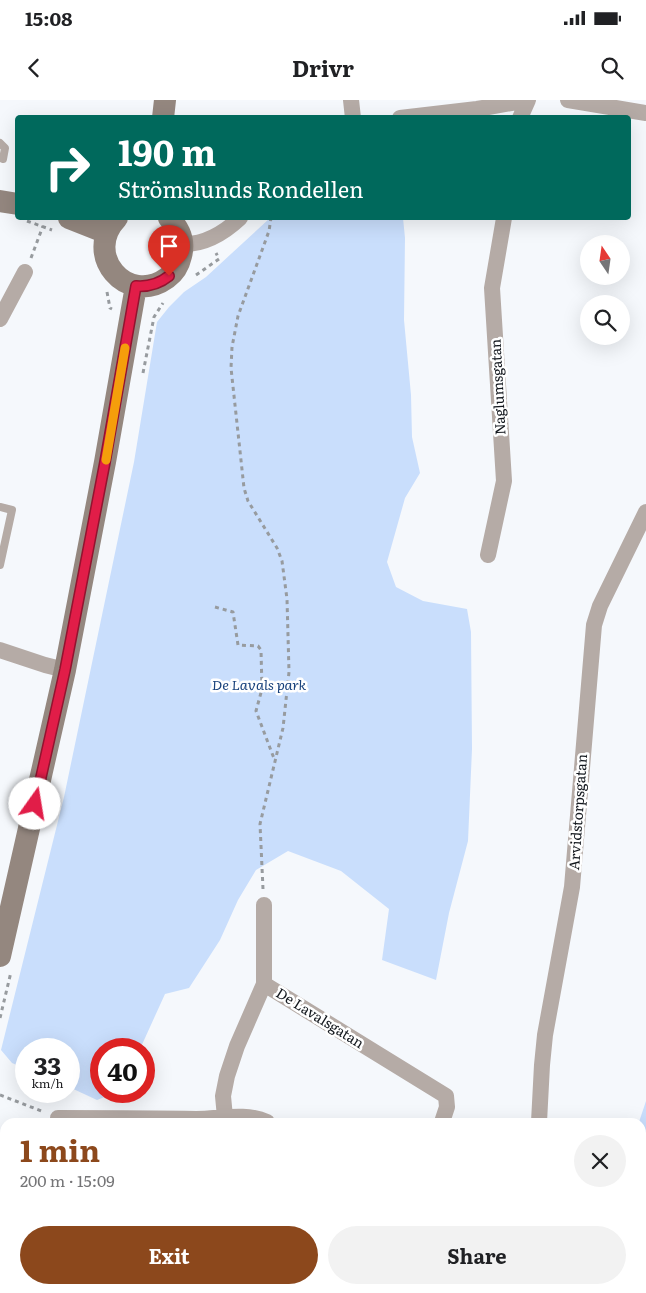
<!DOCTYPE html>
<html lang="en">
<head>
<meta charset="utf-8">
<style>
	:root { --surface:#fff; --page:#f2f2f2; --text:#202124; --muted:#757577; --accent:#8c481c }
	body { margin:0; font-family:Literata,serif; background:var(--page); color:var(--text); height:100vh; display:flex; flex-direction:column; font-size:19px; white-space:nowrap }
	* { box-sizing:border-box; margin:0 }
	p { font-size:16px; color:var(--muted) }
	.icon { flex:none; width:28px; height:28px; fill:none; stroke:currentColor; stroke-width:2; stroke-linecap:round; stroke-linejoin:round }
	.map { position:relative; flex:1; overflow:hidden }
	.panel { position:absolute; left:0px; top:1018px; width:646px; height:176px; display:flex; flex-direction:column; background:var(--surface); border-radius:15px 15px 0 0; box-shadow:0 5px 20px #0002 }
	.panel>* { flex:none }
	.guide { position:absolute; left:15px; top:15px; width:616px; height:105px; border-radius:5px; box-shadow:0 5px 20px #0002; background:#00695c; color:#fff; overflow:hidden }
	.needle { width:32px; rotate:347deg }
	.controls { position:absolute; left:580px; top:135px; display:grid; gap:10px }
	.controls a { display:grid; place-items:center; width:50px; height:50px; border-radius:50%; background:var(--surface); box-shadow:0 5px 20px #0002; font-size:25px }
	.speed { position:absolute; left:15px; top:938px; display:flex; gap:10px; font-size:25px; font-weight:700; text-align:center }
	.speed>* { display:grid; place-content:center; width:65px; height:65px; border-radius:50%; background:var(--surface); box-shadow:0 5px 20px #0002; line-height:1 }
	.speed small { font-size:12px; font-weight:400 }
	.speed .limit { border:8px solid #d22; background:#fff; color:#111 }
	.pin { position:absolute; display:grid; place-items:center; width:42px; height:42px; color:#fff; margin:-51px -21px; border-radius:50% 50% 50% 0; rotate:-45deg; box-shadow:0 0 5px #0007 }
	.pin .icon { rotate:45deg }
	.me { position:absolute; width:55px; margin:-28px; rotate:13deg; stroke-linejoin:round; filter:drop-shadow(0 0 4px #0008) }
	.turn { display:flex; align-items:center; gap:18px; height:105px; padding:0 20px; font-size:22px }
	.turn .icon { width:65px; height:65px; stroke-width:2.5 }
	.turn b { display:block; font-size:35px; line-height:42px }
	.round { display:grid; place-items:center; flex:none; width:52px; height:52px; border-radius:26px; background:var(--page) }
	.head { display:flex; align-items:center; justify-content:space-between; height:85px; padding:0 20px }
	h1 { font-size:30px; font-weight:700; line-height:38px; color:var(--accent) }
	.cta { display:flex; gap:10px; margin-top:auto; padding:10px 20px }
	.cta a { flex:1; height:58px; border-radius:30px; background:var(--accent); color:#fff; font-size:20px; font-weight:700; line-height:58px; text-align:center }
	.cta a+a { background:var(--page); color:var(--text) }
	.status { display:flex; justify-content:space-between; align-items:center; height:35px; padding:0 25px; background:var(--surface); direction:ltr }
	.status svg { height:14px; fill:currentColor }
	header { display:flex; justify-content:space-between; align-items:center; height:65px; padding:0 20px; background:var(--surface); font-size:22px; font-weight:700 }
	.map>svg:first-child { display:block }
	.green { fill:#c9defc }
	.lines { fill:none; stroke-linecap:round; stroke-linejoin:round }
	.path { stroke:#979b9f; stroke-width:3; stroke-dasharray:4 4; stroke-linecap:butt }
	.lane { stroke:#b5aba6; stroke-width:8 }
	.street { stroke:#b5aba6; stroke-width:16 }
	.secondary { stroke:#94877f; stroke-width:22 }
	.route-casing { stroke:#92132f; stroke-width:12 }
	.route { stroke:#e11d48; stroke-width:9 }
	.slow { stroke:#f59e0b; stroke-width:9 }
	.labels { text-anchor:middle; stroke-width:5; stroke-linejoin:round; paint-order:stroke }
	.street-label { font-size:14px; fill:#12171d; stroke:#fff }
	.park-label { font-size:14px; font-style:italic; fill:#19427c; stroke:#fff }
</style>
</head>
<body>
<div class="status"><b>15:08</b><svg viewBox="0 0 49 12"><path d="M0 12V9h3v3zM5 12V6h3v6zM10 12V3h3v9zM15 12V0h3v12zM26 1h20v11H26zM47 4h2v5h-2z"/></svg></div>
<header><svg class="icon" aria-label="back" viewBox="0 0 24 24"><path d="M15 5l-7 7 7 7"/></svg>Drivr<svg class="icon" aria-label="search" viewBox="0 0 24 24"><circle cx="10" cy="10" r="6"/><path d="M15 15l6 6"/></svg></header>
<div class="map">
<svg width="646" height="1193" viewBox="0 0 646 1193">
	<rect width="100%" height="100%" fill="#f5f8fc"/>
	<!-- green -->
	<path class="green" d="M270,118H403L405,138L404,220L411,295L412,337L420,373L405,398L387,462L396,487L423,501L467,509L471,532L472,649L468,741L449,813L436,880L382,860L389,809L341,771L288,751L256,770L238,800L220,840L189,888L165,894L140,949H101V991H120L97,1000L69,987V949H26V969L12,963L1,950L64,697L134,362L157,222L169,207L184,192L206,177Z
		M646,1001V1161L641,1158V1022H639Z"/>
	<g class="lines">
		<!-- path -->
		<path class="path" d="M27,121L52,130
			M31,158L43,126
			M196,175L219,159L216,153
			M107,192L110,208L112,209
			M143,273L154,217L163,203
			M215,507L233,512L238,545L258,546L261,550L262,589L256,611L275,661
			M263,789L260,724L283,628L289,572L287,499L282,461L277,448L248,401L244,388L231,268L232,247L238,216L269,131L271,118
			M0,918L11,872
			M0,995L44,1012
			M641,1133L646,1134"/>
		<!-- lane -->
		<path class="lane" d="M0,43L5,48L3,59
			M0,407L12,410L0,465"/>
		<!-- street -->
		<path class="street" d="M351,0L353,18
			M568,0L646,13
			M400,18L477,9L528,0
			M520,18L528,0
			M182,144C205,145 224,133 240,118
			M0,219L25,172
			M488,455L504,381L492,188L504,118
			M0,550L45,565L65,570
			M264,884L446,996L447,1007L442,1022
			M225,1017L223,996L227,976L237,946L264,884V805
			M58,1018C104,1018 150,1018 196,1019C220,1019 245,1012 267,1022
			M539,1022L542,965L545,935L572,787L594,525L600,506L646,412
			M18,1189L243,1193
			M545,1189V1193
			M626,1191V1189
			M245,1193L263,1189"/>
		<!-- secondary -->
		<path class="secondary" d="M163,18L165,0
			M0,101L18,104
			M69,118L107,133
			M117,118C82,154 127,207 167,178C174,173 179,165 181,156C185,141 179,128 169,118
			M0,856L65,570L105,362L136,186"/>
	</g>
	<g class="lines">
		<defs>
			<path id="route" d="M35,704L65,570L105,362L136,186C149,187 159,184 169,176"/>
		</defs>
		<!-- route casing -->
		<use href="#route" class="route-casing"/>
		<!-- route -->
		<use href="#route" class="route"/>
		<!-- slow -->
		<path class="slow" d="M106,360L125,248"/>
	</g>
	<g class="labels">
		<!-- street labels -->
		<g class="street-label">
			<text transform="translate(498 287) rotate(-93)" y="5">Naglumsgatan</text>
			<text transform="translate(578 712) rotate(-86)" y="5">Arvidstorpsgatan</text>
			<text transform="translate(320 918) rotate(32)" y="5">De Lavalsgatan</text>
		</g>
		<!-- park labels -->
		<g class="park-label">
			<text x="259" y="590">De Lavals park</text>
		</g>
	</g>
</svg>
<div class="controls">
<a><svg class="needle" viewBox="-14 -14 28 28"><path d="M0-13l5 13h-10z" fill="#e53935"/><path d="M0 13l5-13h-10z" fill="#757577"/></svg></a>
<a><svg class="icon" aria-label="search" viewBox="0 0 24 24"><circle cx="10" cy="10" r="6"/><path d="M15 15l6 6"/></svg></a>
</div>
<div class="speed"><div>33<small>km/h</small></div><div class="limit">40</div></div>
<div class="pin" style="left:169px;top:176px;background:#d93025"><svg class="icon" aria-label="arrive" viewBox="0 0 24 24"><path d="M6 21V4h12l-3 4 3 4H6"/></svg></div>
<svg class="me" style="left:35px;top:704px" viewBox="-20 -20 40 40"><circle r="19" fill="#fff"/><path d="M0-13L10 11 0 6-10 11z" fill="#e11d48"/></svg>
<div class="guide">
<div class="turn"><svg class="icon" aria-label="right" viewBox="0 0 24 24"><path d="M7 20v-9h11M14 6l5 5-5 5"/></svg><div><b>190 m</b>Strömslunds Rondellen</div></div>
</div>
<section class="panel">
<div class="head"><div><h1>1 min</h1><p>200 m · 15:09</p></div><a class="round"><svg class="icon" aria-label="close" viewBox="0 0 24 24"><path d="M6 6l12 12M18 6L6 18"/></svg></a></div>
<div class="cta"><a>Exit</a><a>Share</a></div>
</section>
</div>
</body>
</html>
